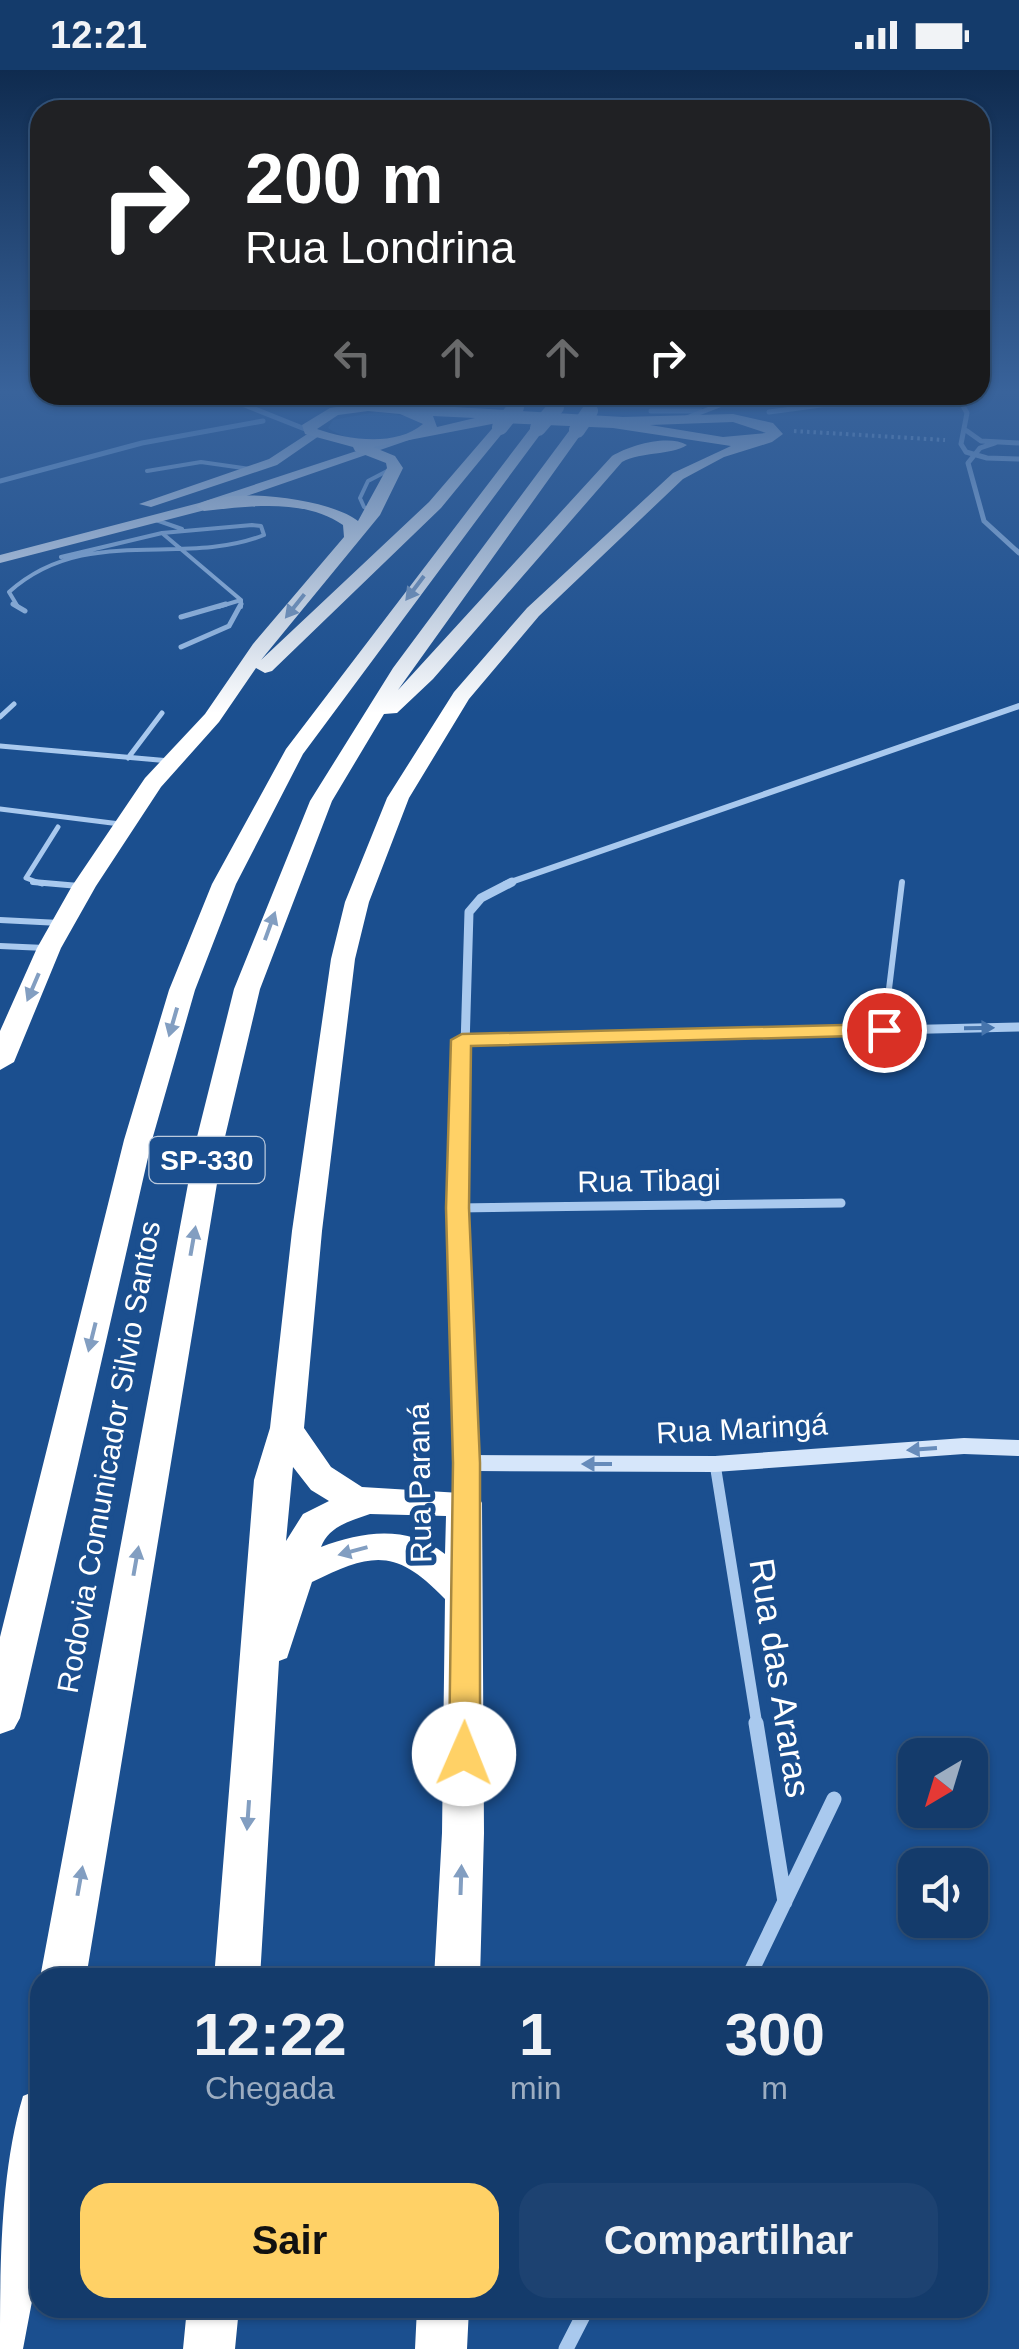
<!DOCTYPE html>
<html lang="pt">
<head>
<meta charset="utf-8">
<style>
	:root { --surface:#143b6b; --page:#1d4271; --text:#f1f3f6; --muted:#9dadc1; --line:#33557e; --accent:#ffd166 }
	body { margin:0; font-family:Helvetica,sans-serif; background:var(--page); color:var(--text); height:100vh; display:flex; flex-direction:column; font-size:38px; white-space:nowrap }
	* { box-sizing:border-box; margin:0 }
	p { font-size:32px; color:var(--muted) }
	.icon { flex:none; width:55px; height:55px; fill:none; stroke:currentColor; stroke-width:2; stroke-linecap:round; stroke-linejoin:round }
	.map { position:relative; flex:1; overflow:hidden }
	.panel { position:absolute; left:30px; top:1898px; width:958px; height:350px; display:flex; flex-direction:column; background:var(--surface); border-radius:30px; box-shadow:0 2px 8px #0004,0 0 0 2px var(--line) }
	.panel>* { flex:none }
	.guide { position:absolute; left:30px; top:30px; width:960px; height:305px; border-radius:30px; box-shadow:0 2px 8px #0004,0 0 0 2px var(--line); background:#202124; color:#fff; overflow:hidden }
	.needle { width:65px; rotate:218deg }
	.tools { position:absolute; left:898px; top:1668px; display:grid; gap:20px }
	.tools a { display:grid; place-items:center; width:90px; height:90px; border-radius:20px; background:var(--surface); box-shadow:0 2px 8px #0004,0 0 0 2px var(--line); font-size:50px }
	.pin { position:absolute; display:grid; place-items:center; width:85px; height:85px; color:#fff; margin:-42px; border:5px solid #fff; border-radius:50%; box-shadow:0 2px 10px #0007 }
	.me { position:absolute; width:110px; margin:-55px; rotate:1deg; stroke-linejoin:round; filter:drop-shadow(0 0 8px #0008) }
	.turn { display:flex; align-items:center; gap:35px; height:210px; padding:0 50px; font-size:45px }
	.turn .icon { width:130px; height:130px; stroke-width:2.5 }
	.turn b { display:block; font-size:70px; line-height:85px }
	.lanes { display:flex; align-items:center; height:95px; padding:0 50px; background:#0003; justify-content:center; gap:50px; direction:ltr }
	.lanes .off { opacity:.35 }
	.eta { display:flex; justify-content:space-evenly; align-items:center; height:170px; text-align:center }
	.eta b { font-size:60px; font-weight:800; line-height:70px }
	.button { display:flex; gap:20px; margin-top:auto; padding:20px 50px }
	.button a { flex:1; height:115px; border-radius:30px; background:var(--accent); color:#111; font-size:40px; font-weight:800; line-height:115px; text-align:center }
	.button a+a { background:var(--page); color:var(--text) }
	.status { display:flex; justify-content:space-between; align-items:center; height:70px; padding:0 50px; background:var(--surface); direction:ltr }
	.status svg { height:28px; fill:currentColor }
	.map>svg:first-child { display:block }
	.green { fill:#2e69ad }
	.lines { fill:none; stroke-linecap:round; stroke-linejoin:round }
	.stream { stroke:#9cc4f0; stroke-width:5 }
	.path { stroke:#a9c9ee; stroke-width:4; stroke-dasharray:2.5 4; stroke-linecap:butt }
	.lane-far2 { stroke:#a9c9ee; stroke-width:4 }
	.lane-far1 { stroke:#a9c9ee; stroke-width:5 }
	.lane { stroke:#a9c9ee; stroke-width:6 }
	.street-far4 { stroke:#a9c9ee; stroke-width:5 }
	.street-far3 { stroke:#a9c9ee; stroke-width:6 }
	.street-far2 { stroke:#a9c9ee; stroke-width:9 }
	.street-far1 { stroke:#a9c9ee; stroke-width:11 }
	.street { stroke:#a9c9ee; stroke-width:15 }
	.secondary { fill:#d6e6fa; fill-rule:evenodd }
	.primary { fill:#f0f6ff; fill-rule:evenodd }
	.highway { fill:#fff; fill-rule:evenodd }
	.highway-bridge { stroke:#fff; stroke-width:16 }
	.oneway { fill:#829ec1 }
	.oneway2 { fill:#4674ac }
	.oneway3 { fill:#668bba }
	.route { fill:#ffd166; stroke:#a68842; stroke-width:2.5 }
	.labels { text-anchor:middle; stroke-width:10; stroke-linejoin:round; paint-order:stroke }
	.shield { fill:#1b4f8f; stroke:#bbcadd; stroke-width:2.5 }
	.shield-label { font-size:28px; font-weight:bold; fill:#fff }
	.street-label { font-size:30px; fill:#fff; stroke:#1b4f8f }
	.near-street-label { font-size:35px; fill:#fff; stroke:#1b4f8f }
</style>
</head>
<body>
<div class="status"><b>12:21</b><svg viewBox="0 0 49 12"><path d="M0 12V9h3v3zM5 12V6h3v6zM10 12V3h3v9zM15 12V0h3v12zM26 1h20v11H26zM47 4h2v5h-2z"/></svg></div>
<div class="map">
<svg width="1019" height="2279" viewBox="0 0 1019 2279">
	<rect width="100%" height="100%" fill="#1b4f8f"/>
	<!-- green -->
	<path class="green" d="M376,342L413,347L423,355C400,373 353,376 328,358L333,350Z"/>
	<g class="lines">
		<!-- stream -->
		<path class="stream" d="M651,341H701
			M769,342L821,335L917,333
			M0,411L142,373L263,351"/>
		<!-- path -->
		<path class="path" d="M794,361L945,370"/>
		<!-- lane-far2 -->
		<path class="lane-far2" d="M147,401L201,392L250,399
			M374,442L364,437L360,428L368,411L391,399
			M153,449L182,459
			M162,463L241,530L218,537
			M18,537L9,522C86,453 181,498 264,465L261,456L252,455L162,463L61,487
			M241,537V530"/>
		<!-- lane-far1 -->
		<path class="lane-far1" d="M13,534L25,541
			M181,547L226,534
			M181,577L229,556L241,534
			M0,647L14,634
			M0,676L170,691
			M128,688L162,643
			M0,739L120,754
			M42,814L26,808L58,757"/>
		<!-- lane -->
		<path class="lane" d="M33,812L79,816
			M0,850L60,853
			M0,876L45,878
			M884,960L902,812"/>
		<!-- street-far4 -->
		<path class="street-far4" d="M184,325L323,333L355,339
			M957,325L967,343L961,374L966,382L987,388L1019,389
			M237,332L310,361
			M967,361L981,371L1019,373
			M995,373L980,378L968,393L984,451L1019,483"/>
		<!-- street-far3 -->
		<path class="street-far3" d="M505,814L1019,636"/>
		<!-- street-far2 -->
		<path class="street-far2" d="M461,970L1019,957
			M458,1138L841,1133
			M459,1178L469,842L481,828L512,812"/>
		<!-- street-far1 -->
		<path class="street-far1" d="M459,1176L466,1393
			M715,1394L757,1655"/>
		<!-- street -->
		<path class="street" d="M756,1653L785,1832
			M748,1908L834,1729
			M566,2279L587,2238"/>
		<!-- secondary -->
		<path class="secondary" d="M739,325H752L685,351L677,349Z
			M964,1368L1019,1370V1386L964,1384L715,1402L477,1401L476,1433L472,1439H456L452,1433L454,1393L458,1387L466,1385L715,1386Z"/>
		<!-- primary -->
		<path class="primary" d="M315,359L319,366L277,395L151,437L139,434L269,389Z
			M402,366L412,369L209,439L0,493V485L199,433Z"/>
		<!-- highway -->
		<path class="highway" d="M385,333L623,347L733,344L773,353L783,364L772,372L724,387L683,409L539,546L469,629L409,728L369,832L355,889L322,1161L304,1358L331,1397L362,1417L477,1424L482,1433L484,1763L480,1908H434L442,1763L445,1529C396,1478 373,1482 312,1512L287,1588L279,1591L260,1908H214L254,1410L270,1358L292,1161L331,889L345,832L387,728L454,622L527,538L673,403L731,376L613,358L502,353L507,357L505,360L441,438L272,601L265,603L256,598L219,652L161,717L96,816L61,878L14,992L0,1000V961L37,878L72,816L145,708L205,644L253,574L344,467L343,455C304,428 249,436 204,441L196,436C225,415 329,428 358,451L387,398L386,393L355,381L353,377L305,364L302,355L330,338ZM368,341L400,344L423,354C396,377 348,370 317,359L338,345ZM433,346L475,348L437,357ZM733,352L766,363L723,367L650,355ZM497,353L429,432L261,590L380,445L403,398L395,386L373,377ZM293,1397L311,1420L329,1431L303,1444L286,1471ZM370,1444L446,1446L445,1484C407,1455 364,1461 321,1477C329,1456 350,1451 370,1444Z
			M533,355L545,358L303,684L236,814L195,920L152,1070L20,1648L14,1659L0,1664V1567L124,1070L169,920L212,814L286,679Z
			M577,356L584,360L398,620L612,386C630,375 669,364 687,375C669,386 643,381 622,392L433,609L397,643L384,644L332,731L260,919L224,1071L86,1908H40L196,1071L234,919L310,731L393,598L572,357Z
			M40,2019V2189L23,2279H0C0,2197 0,2103 23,2026Z
			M187,2238H239L235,2279H183Z
			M417,2238H469L467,2279H415Z"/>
		<!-- highway-bridge -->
		<path class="highway-bridge" d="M500,357L516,337
			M538,358L556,337
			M577,360L590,341"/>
	</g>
	<!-- one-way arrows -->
	<defs><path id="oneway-solid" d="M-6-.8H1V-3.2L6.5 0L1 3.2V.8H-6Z" transform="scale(2.5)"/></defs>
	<g class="oneway">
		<use href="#oneway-solid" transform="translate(415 518) rotate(127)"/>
		<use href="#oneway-solid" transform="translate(295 536) rotate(129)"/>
		<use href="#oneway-solid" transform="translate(270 856) rotate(-70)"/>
		<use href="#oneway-solid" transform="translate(33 917) rotate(113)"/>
		<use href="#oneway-solid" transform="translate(173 952) rotate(106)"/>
		<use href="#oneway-solid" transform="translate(193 1171) rotate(-80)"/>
		<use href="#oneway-solid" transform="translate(92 1267) rotate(104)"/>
		<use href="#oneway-solid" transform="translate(353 1481) rotate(165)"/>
		<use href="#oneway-solid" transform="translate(136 1491) rotate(-80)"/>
		<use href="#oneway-solid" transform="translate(248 1745) rotate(94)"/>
		<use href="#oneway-solid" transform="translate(461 1810) rotate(-88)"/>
		<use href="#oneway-solid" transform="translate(80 1811) rotate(-80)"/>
	</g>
	<use class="oneway2" href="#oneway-solid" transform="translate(979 958) rotate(-1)"/>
	<g class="oneway3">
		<use href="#oneway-solid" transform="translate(922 1379) rotate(176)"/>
		<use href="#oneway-solid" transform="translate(597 1394) rotate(-180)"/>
	</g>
	<!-- sky -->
	<linearGradient id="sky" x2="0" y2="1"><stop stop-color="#0f2b4f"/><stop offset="0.5" stop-color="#39639b"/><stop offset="1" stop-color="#39639b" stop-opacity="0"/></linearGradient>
	<rect width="1019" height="643" fill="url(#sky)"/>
	<!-- route -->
	<path class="route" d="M884,954L894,960L891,965L471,976L469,1138L480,1393V1684L475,1693L464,1697L453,1693L449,1684L453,1393L446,1138L451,970L462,964Z"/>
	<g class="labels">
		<!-- shield labels -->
		<rect class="shield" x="149.5" y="1067" width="115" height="46" rx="8"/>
		<g class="shield-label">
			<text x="207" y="1100">SP-330</text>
		</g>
		<!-- street labels -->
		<g class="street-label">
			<text transform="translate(649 1111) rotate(-1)" y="10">Rua Tibagi</text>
			<text transform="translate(742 1359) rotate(-3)" y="10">Rua Maringá</text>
			<text transform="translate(109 1387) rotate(-80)" y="10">Rodovia Comunicador Silvio Santos</text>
			<text transform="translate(420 1413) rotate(-91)" y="10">Rua Paraná</text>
		</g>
		<!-- near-street labels -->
		<g class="near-street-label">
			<text transform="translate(780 1608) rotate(81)" y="12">Rua das Araras</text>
		</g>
	</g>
</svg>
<div class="tools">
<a><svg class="needle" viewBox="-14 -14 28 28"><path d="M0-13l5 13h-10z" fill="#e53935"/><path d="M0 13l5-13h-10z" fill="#9dadc1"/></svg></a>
<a><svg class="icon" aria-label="sound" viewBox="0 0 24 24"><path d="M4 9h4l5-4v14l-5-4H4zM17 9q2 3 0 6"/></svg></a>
</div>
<div class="pin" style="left:884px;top:960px;background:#d93025"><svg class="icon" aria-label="arrive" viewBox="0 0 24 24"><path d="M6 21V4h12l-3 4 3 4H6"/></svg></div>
<svg class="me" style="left:464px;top:1684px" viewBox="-20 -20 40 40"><circle r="19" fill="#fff"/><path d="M0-13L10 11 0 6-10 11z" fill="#ffd166"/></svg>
<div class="guide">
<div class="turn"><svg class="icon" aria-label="right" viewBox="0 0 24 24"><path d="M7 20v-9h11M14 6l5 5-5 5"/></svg><div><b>200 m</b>Rua Londrina</div></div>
<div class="lanes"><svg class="icon off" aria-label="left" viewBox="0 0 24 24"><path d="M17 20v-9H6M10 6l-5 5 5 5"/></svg><svg class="icon off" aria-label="ahead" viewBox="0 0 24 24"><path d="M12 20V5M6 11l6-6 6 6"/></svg><svg class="icon off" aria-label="ahead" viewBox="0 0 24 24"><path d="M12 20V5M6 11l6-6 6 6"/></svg><svg class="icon" aria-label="right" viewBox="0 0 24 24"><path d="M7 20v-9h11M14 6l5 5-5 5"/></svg></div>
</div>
<section class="panel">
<div class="eta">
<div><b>12:22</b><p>Chegada</p></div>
<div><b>1</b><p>min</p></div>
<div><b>300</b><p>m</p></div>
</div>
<div class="button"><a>Sair</a><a>Compartilhar</a></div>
</section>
</div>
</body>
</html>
